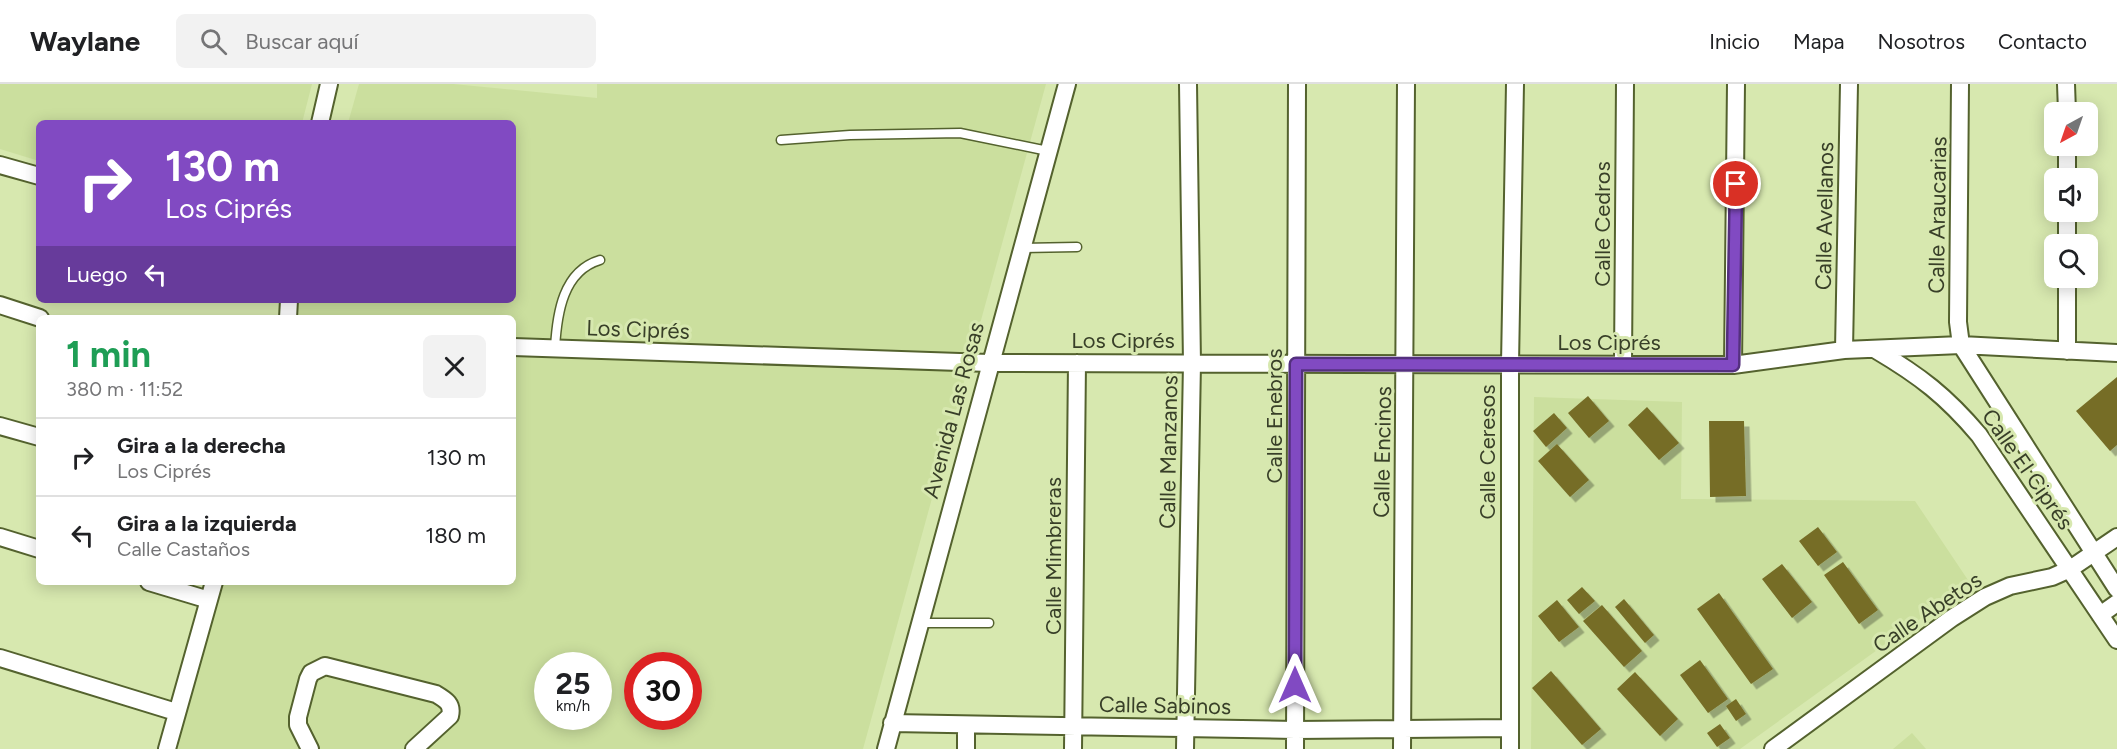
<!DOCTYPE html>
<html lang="es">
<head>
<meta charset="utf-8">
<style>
	:root { --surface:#fff; --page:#f2f2f2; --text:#202124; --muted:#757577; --line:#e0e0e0 }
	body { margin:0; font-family:Figtree,sans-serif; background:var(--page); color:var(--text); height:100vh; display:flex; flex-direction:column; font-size:22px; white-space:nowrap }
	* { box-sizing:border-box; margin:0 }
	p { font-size:20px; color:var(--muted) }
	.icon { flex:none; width:33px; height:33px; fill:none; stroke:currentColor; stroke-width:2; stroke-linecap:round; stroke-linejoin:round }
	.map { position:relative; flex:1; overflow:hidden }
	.drawer { position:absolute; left:36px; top:231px; width:480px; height:270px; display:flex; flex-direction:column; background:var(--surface); border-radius:9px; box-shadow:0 3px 15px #0003 }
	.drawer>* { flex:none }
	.guide { position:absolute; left:36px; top:36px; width:480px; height:183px; border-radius:9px; box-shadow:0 3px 15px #0003; background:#814ac2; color:#fff; overflow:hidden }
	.needle { width:39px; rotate:220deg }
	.buttons { position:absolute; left:2044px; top:18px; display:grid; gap:12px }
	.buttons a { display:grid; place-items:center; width:54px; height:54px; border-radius:9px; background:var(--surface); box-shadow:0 3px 15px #0003; font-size:30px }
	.speed { position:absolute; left:534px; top:568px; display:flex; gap:12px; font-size:30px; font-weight:700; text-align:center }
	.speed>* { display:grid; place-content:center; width:78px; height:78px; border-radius:50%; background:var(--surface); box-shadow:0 3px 15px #0003; line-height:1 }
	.speed small { font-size:15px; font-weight:400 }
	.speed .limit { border:9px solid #d22; background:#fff; color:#111 }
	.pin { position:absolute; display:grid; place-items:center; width:51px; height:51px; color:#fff; margin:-26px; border:3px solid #fff; border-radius:50%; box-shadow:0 2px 6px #0007 }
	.me { position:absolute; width:66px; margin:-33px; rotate:0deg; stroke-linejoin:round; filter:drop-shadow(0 0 4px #0008) }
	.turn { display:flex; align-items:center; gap:21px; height:126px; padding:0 30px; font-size:27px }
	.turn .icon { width:78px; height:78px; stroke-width:2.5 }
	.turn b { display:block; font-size:42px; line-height:51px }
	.then { display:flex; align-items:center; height:57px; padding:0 30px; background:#0003; gap:12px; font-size:22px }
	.round { display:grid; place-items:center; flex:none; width:63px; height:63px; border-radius:9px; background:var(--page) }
	.head { display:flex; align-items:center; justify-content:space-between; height:102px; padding:0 30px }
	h1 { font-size:36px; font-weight:700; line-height:45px; color:#1e9e55 }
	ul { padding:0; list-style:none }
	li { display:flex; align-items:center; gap:18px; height:78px; padding:0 30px; border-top:2px solid var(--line) }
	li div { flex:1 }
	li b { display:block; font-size:22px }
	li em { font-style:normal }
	header { display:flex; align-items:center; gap:36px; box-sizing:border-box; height:84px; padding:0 30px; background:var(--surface); border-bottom:2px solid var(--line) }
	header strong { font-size:28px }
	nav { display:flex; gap:33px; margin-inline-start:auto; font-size:21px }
	.search { width:420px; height:54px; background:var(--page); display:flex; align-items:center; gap:15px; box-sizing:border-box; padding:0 21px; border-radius:9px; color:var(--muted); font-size:22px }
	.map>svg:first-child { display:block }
	.built { fill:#cbdf9e; fill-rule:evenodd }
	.building { fill:#766d28; filter:url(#shadow) }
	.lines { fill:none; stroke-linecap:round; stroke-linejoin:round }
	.lane-casing { stroke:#54622e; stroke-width:11 }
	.street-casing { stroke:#54622e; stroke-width:20 }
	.lane { stroke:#fff; stroke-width:8 }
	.street { stroke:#fff; stroke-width:16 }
	.route-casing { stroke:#54307e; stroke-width:15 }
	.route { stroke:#814ac2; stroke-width:10 }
	.labels { text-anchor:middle; stroke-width:6; stroke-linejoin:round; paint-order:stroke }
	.street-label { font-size:22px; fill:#383f28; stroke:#d7e8af }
</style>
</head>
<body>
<header>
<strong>Waylane</strong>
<div class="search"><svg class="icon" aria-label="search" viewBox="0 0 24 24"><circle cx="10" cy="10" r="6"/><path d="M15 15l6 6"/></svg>Buscar aquí</div>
<nav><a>Inicio</a><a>Mapa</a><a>Nosotros</a><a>Contacto</a></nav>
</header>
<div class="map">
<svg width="2117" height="665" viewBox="0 0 2117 665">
	<defs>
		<filter id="shadow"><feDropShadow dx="5.5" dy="5.5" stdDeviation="0" flood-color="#0004"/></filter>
	</defs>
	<rect width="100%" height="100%" fill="#d7e8af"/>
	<!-- built -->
	<path class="built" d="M0,0H312L302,39H39V77L0,65Z
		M359,0H453L597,14V0H1046L863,665H168L214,498H513V234H291L296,216H513V39H348ZM548,582H598V633H548ZM638,582H688V633H638Z
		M1534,313L1682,318L1681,415L1915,417L1970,499L1740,665H1531Z
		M1912,649L1926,665H1893Z"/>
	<!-- building -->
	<path class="building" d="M2117,293V361L2110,367L2076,327Z
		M1588,312L1609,337L1589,354L1568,329Z
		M1647,323L1679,359L1659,376L1628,341Z
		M1554,329L1567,344L1546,363L1533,347Z
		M1709,337H1744L1746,412L1710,413Z
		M1557,360L1589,396L1570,413L1538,377Z
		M1818,443L1837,468L1818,482L1799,457Z
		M1843,478L1878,526L1859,540L1824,491Z
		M1782,480L1812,518L1792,534L1762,495Z
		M1582,503L1595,517L1579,530L1567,516Z
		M1719,509L1773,585L1751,600L1697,525Z
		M1624,515L1654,551L1645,559L1615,523Z
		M1557,516L1579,543L1559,558L1538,532Z
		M1602,521L1642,567L1624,583L1583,537Z
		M1700,576L1728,615L1708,629L1680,591Z
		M1551,587L1601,645L1582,661L1532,604Z
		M1635,588L1678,635L1660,652L1617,605Z
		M1736,615L1746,630L1736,637L1726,622Z
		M1720,640L1730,654L1717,663L1707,649Z"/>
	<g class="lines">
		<defs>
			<path id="lane" d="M781,56L850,51L960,49L1048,67
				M1022,164L1077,163
				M555,264C557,229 563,187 600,176
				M920,539H989"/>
			<path id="street" d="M1960,0L1958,238L1961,261L2117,505
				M2066,0L2067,28
				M320,39L329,0
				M2067,62V94
				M0,81L39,92
				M2067,128V160
				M2067,194V267
				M0,221L40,234
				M288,234L289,216
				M513,263L989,279L1733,281L1844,266L1961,261L2117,269
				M1844,266L1849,0
				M1876,266C1920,292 1946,312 1979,351L2117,556
				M1623,280L1625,0
				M1733,281L1736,0
				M0,342L39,353
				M0,453L39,465
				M149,498L209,516
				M2100,531L2117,519
				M0,574L176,628
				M892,639L1295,646L1510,644
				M167,665L214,498
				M310,665L298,641V633L308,595L311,589L325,582L436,610C446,616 453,620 450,632L414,665
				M886,665L1067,0
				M966,665V642
				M1073,665L1077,279
				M1185,665L1192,279L1188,0
				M1295,665L1297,0
				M1402,665L1406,0
				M1510,665V280L1515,0
				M1773,665L1952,534L1985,513L2010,502L2052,493L2070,485L2117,453"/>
		</defs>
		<!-- lane casing -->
		<use href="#lane" class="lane-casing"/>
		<!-- street casing -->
		<use href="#street" class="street-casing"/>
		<!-- lane -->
		<use href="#lane" class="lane"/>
		<!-- street -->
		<use href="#street" class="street"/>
	</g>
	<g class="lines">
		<defs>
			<path id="route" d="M1295,601L1296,280L1733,281L1736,100"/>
		</defs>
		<!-- route casing -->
		<use href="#route" class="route-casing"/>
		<!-- route -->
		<use href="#route" class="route"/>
	</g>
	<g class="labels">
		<!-- street labels -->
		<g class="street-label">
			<text transform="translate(1937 131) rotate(-89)" y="8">Calle Araucarias</text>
			<text transform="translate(1824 132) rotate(-89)" y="8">Calle Avellanos</text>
			<text transform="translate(1602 140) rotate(-90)" y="8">Calle Cedros</text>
			<text transform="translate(638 245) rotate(2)" y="8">Los Ciprés</text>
			<text x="1123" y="264">Los Ciprés</text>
			<text x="1609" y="266">Los Ciprés</text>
			<text transform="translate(953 326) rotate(-75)" y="8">Avenida Las Rosas</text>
			<text transform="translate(1274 332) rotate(-90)" y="8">Calle Enebros</text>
			<text transform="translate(1168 368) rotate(-89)" y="8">Calle Manzanos</text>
			<text transform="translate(1382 368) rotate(-89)" y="8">Calle Encinos</text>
			<text transform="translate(1487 368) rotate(-90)" y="8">Calle Ceresos</text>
			<text transform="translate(2028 385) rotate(55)" y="8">Calle El Ciprés</text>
			<text transform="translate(1053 472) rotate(-90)" y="8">Calle Mimbreras</text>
			<text transform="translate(1927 528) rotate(-34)" y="8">Calle Abetos</text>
			<text transform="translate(1165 621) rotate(1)" y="8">Calle Sabinos</text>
		</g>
	</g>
</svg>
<div class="buttons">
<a><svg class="needle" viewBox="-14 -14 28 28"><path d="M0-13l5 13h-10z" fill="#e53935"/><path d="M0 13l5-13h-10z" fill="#757577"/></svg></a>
<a><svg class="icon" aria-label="sound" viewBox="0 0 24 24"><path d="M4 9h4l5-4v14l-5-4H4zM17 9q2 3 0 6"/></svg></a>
<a><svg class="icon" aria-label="search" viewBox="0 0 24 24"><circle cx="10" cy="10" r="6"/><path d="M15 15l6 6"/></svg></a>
</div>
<div class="speed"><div>25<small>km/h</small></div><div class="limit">30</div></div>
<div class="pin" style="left:1736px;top:100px;background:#d93025"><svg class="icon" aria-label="arrive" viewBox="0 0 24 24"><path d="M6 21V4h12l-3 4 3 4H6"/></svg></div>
<svg class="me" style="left:1295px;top:601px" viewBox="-20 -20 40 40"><path d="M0-17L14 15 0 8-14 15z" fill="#814ac2" stroke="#fff" stroke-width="4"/></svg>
<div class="guide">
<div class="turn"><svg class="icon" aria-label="right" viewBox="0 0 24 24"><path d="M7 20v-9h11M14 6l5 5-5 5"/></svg><div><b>130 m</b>Los Ciprés</div></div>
<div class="then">Luego<svg class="icon" aria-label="left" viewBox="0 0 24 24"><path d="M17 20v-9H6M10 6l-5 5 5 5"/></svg></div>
</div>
<section class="drawer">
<div class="head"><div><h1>1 min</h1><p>380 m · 11:52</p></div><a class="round"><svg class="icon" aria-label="close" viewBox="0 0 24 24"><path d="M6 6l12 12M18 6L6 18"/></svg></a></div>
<ul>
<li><svg class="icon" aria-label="right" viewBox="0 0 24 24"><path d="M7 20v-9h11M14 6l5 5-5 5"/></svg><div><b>Gira a la derecha</b><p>Los Ciprés</p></div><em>130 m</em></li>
<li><svg class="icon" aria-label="left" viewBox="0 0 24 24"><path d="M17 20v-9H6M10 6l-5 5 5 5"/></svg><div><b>Gira a la izquierda</b><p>Calle Castaños</p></div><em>180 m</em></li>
</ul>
</section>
</div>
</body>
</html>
